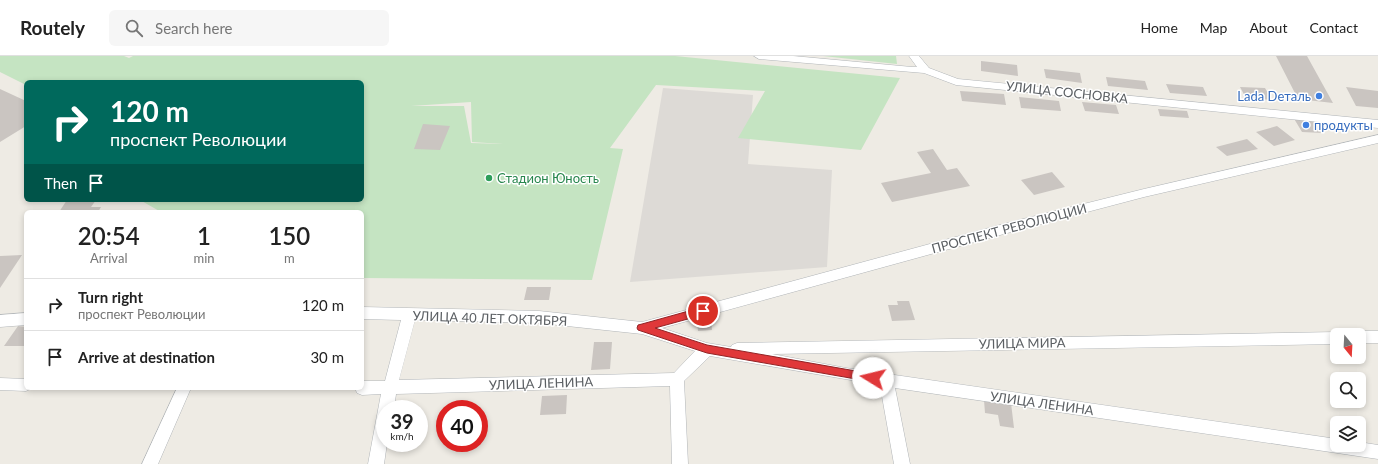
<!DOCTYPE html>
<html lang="en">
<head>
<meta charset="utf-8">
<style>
	:root { --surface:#fff; --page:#f6f6f6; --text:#222; --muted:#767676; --line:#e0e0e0 }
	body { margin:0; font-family:Lato,sans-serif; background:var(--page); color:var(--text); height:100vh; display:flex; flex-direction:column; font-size:15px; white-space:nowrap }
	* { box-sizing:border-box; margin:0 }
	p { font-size:13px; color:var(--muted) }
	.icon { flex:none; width:22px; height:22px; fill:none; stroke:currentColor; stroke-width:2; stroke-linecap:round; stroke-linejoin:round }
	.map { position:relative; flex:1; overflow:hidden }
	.details { position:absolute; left:24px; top:154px; width:340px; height:180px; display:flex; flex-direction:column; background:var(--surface); border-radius:6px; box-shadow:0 2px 6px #0003 }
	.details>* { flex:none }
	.top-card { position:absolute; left:24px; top:24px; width:340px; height:122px; border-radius:6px; box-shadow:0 2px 6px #0003; background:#00695c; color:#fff; overflow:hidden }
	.needle { width:26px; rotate:162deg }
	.controls { position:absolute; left:1330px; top:272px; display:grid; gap:8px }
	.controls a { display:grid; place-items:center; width:36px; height:36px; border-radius:6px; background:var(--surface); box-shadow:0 2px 6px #0003; font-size:20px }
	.speed { position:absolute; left:376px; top:344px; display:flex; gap:8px; font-size:20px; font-weight:700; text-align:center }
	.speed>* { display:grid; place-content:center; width:52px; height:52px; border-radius:50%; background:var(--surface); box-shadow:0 2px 6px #0003; line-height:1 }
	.speed small { font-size:10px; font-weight:400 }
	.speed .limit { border:6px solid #d22; background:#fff; color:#111 }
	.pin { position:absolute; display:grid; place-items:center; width:34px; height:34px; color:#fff; margin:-17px; border:2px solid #fff; border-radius:50%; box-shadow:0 1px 4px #0007 }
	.me { position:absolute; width:44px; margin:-22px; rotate:279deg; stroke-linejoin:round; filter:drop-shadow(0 0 3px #0008) }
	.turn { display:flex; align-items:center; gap:14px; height:84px; padding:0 20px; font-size:18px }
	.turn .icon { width:52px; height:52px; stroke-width:2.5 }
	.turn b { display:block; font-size:28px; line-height:34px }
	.then { display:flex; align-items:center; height:38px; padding:0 20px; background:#0003; gap:8px; font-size:15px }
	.eta { display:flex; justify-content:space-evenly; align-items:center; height:68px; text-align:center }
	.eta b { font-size:24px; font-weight:600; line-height:28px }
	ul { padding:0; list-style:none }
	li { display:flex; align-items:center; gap:12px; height:52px; padding:0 20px; border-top:1px solid var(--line) }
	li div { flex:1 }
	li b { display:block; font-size:15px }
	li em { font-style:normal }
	header { display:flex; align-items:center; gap:24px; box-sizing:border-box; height:56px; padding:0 20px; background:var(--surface); border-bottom:1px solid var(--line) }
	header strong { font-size:19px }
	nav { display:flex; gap:22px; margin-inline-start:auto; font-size:14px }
	.search { width:280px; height:36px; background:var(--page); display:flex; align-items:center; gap:10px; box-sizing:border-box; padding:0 14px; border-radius:6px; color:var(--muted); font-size:15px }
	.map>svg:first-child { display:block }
	.industrial { fill:#dddad6 }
	.green { fill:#c5e4c2; fill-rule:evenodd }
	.building { fill:#cac5c1 }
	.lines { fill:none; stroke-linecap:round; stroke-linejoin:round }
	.minor-casing { stroke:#b1b5b8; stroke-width:1 }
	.minor { fill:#fff; fill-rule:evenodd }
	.route { fill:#e0383a; stroke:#922426 }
	.shop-dot { fill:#3f7fe0; stroke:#fff; stroke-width:1.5 }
	.leisure-dot { fill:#2e9e5b; stroke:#fff; stroke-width:1.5 }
	.labels { text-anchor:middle; stroke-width:3; stroke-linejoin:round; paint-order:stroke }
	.street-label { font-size:13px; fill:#5c6064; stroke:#fff }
	.shop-label { font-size:13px; fill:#366cbe; stroke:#fff; text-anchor:end }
	.leisure-label { font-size:13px; fill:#27864d; stroke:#fff; text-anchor:start }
</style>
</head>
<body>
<header>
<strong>Routely</strong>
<div class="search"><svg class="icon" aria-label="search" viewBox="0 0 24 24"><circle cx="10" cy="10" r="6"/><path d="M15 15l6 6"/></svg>Search here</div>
<nav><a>Home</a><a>Map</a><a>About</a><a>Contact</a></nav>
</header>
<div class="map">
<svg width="1378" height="408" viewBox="0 0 1378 408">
	<rect width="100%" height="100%" fill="#eeebe4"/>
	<!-- industrial -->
	<path class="industrial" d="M663,32L753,39L748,108L832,114L827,211L630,226Z"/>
	<!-- green -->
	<path class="green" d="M0,0H124L129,2L133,0H675L900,22L861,94L738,82L765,35L656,29L610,92L623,93L592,224L362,222V156H161L140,144H362V26H26V29L0,16ZM471,46L472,86L503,88L471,87L464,50H411Z
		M823,0H896L897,8Z"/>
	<!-- building -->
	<path class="building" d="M1276,0H1307L1333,47L1298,43Z
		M981,5L1017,9L1018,20L981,15Z
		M1044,13L1080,17L1082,27L1046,22Z
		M1106,21L1145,25L1148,34L1108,30Z
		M1166,28L1203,31L1207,40L1170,37Z
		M1240,31L1265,32L1272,44L1246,42Z
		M1346,31L1378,35V52L1356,50Z
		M0,33L26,45V70L0,86Z
		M960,35L1004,38L1006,49L962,45Z
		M1019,41L1059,45L1061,55L1021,52Z
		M1082,46L1116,49L1119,58L1085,55Z
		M1158,53L1187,55L1189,62L1160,60Z
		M1293,61L1314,62L1323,77L1302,76Z
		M423,68L450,70L440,94L414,93Z
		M1277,70L1295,84L1274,90L1256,76Z
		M1247,83L1258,93L1227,100L1216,91Z
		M933,93L947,114L957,112L970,130L892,146L881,127L931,117L917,96Z
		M1052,116L1065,131L1034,139L1021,124Z
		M67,144H96L91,151H101L98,156H59Z
		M22,199L0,232V200Z
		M527,231H551L549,244H524Z
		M897,245H909L915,264L892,265L888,249H898Z
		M711,263L712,274L698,275L697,264Z
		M18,270L26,271V290H4Z
		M594,286H612L610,313L591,314Z
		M567,339L566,358L540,359L542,340Z
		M984,344L1011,347L1014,372L1000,370L998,359L985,357Z"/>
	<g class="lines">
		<defs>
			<path id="minor" d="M754,0H793L912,11H917L909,0H919L929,12L958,23L1378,64V72L956,29L924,17L759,3Z
				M1378,79V87L1144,141L1011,176L662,272L707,287L731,291L732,289L737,287L1337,276L1343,279H1337V288L772,298L846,312L1337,383V389H1359V386L1378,389V403L895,332L910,408H894L880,329L710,300L684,325L688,408H672L670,330L396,338L394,353H385V387H387L384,408H368L381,338L362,339L357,337L355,332H362V325H385L401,264L362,263V251L539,255L642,266L1011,166L1144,133ZM415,264L539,267L642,278L695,295L674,317L399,324Z
				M26,257V269L0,271V259Z
				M1359,275H1378V287H1359V279H1353L1354,277Z
				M0,322L26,323V332H32L26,335L0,334Z
				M177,332H191L158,408H142Z"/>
		</defs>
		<!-- minor casing -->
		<use href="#minor" class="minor-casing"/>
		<!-- minor -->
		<use href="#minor" class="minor"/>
	</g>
	<!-- route -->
	<path class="route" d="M703,251L706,252L708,255L706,258L655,272L707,289L873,318L876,319L878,322L876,325L873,326L707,297L638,274L637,272L638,269L642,268Z"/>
	<!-- markers -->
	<g class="shop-dot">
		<circle cx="1319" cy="40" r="4"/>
		<circle cx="1306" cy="69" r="4"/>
	</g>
	<circle class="leisure-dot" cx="489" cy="122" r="4"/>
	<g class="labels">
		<!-- street labels -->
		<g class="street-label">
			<text transform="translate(1067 36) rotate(6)" y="5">УЛИЦА СОСНОВКА</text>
			<text transform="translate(1009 172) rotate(-15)" y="5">ПРОСПЕКТ РЕВОЛЮЦИИ</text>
			<text transform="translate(490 262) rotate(2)" y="5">УЛИЦА 40 ЛЕТ ОКТЯБРЯ</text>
			<text transform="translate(1022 287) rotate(-1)" y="5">УЛИЦА МИРА</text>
			<text transform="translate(541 327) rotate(-2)" y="5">УЛИЦА ЛЕНИНА</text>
			<text transform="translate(1042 347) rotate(8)" y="5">УЛИЦА ЛЕНИНА</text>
		</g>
		<!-- shop labels -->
		<g class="shop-label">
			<text x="1311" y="45">Lada Dеталь</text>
			<text x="1314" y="74" text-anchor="start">продукты</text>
		</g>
		<!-- leisure labels -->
		<g class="leisure-label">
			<text x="497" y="127">Стадион Юность</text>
		</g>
	</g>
</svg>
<div class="controls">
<a><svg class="needle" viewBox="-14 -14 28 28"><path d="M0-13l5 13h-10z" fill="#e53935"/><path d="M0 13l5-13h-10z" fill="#767676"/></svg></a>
<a><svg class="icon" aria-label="search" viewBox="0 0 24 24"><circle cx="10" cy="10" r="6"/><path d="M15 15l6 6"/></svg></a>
<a><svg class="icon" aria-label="layers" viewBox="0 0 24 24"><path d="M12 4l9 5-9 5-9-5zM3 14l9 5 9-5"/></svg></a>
</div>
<div class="speed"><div>39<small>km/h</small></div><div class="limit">40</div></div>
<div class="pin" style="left:703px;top:255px;background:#d93025"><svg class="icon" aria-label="arrive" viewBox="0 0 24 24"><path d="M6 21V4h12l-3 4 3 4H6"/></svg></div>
<svg class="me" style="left:873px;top:322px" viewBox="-20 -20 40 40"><circle r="19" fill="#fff"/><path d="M0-13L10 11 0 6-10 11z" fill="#e0383a"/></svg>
<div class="top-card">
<div class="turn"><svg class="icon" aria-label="right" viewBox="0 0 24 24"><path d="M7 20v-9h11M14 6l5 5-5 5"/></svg><div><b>120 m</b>проспект Революции</div></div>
<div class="then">Then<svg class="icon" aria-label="arrive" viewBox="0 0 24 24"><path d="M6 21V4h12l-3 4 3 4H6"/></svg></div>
</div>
<section class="details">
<div class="eta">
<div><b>20:54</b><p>Arrival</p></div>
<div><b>1</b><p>min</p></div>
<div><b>150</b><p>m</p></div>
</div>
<ul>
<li><svg class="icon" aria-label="right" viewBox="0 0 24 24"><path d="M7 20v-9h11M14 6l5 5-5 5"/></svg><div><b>Turn right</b><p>проспект Революции</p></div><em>120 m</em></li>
<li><svg class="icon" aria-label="arrive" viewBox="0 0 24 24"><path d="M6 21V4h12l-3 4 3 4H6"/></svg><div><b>Arrive at destination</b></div><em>30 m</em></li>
</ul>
</section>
</div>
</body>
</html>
